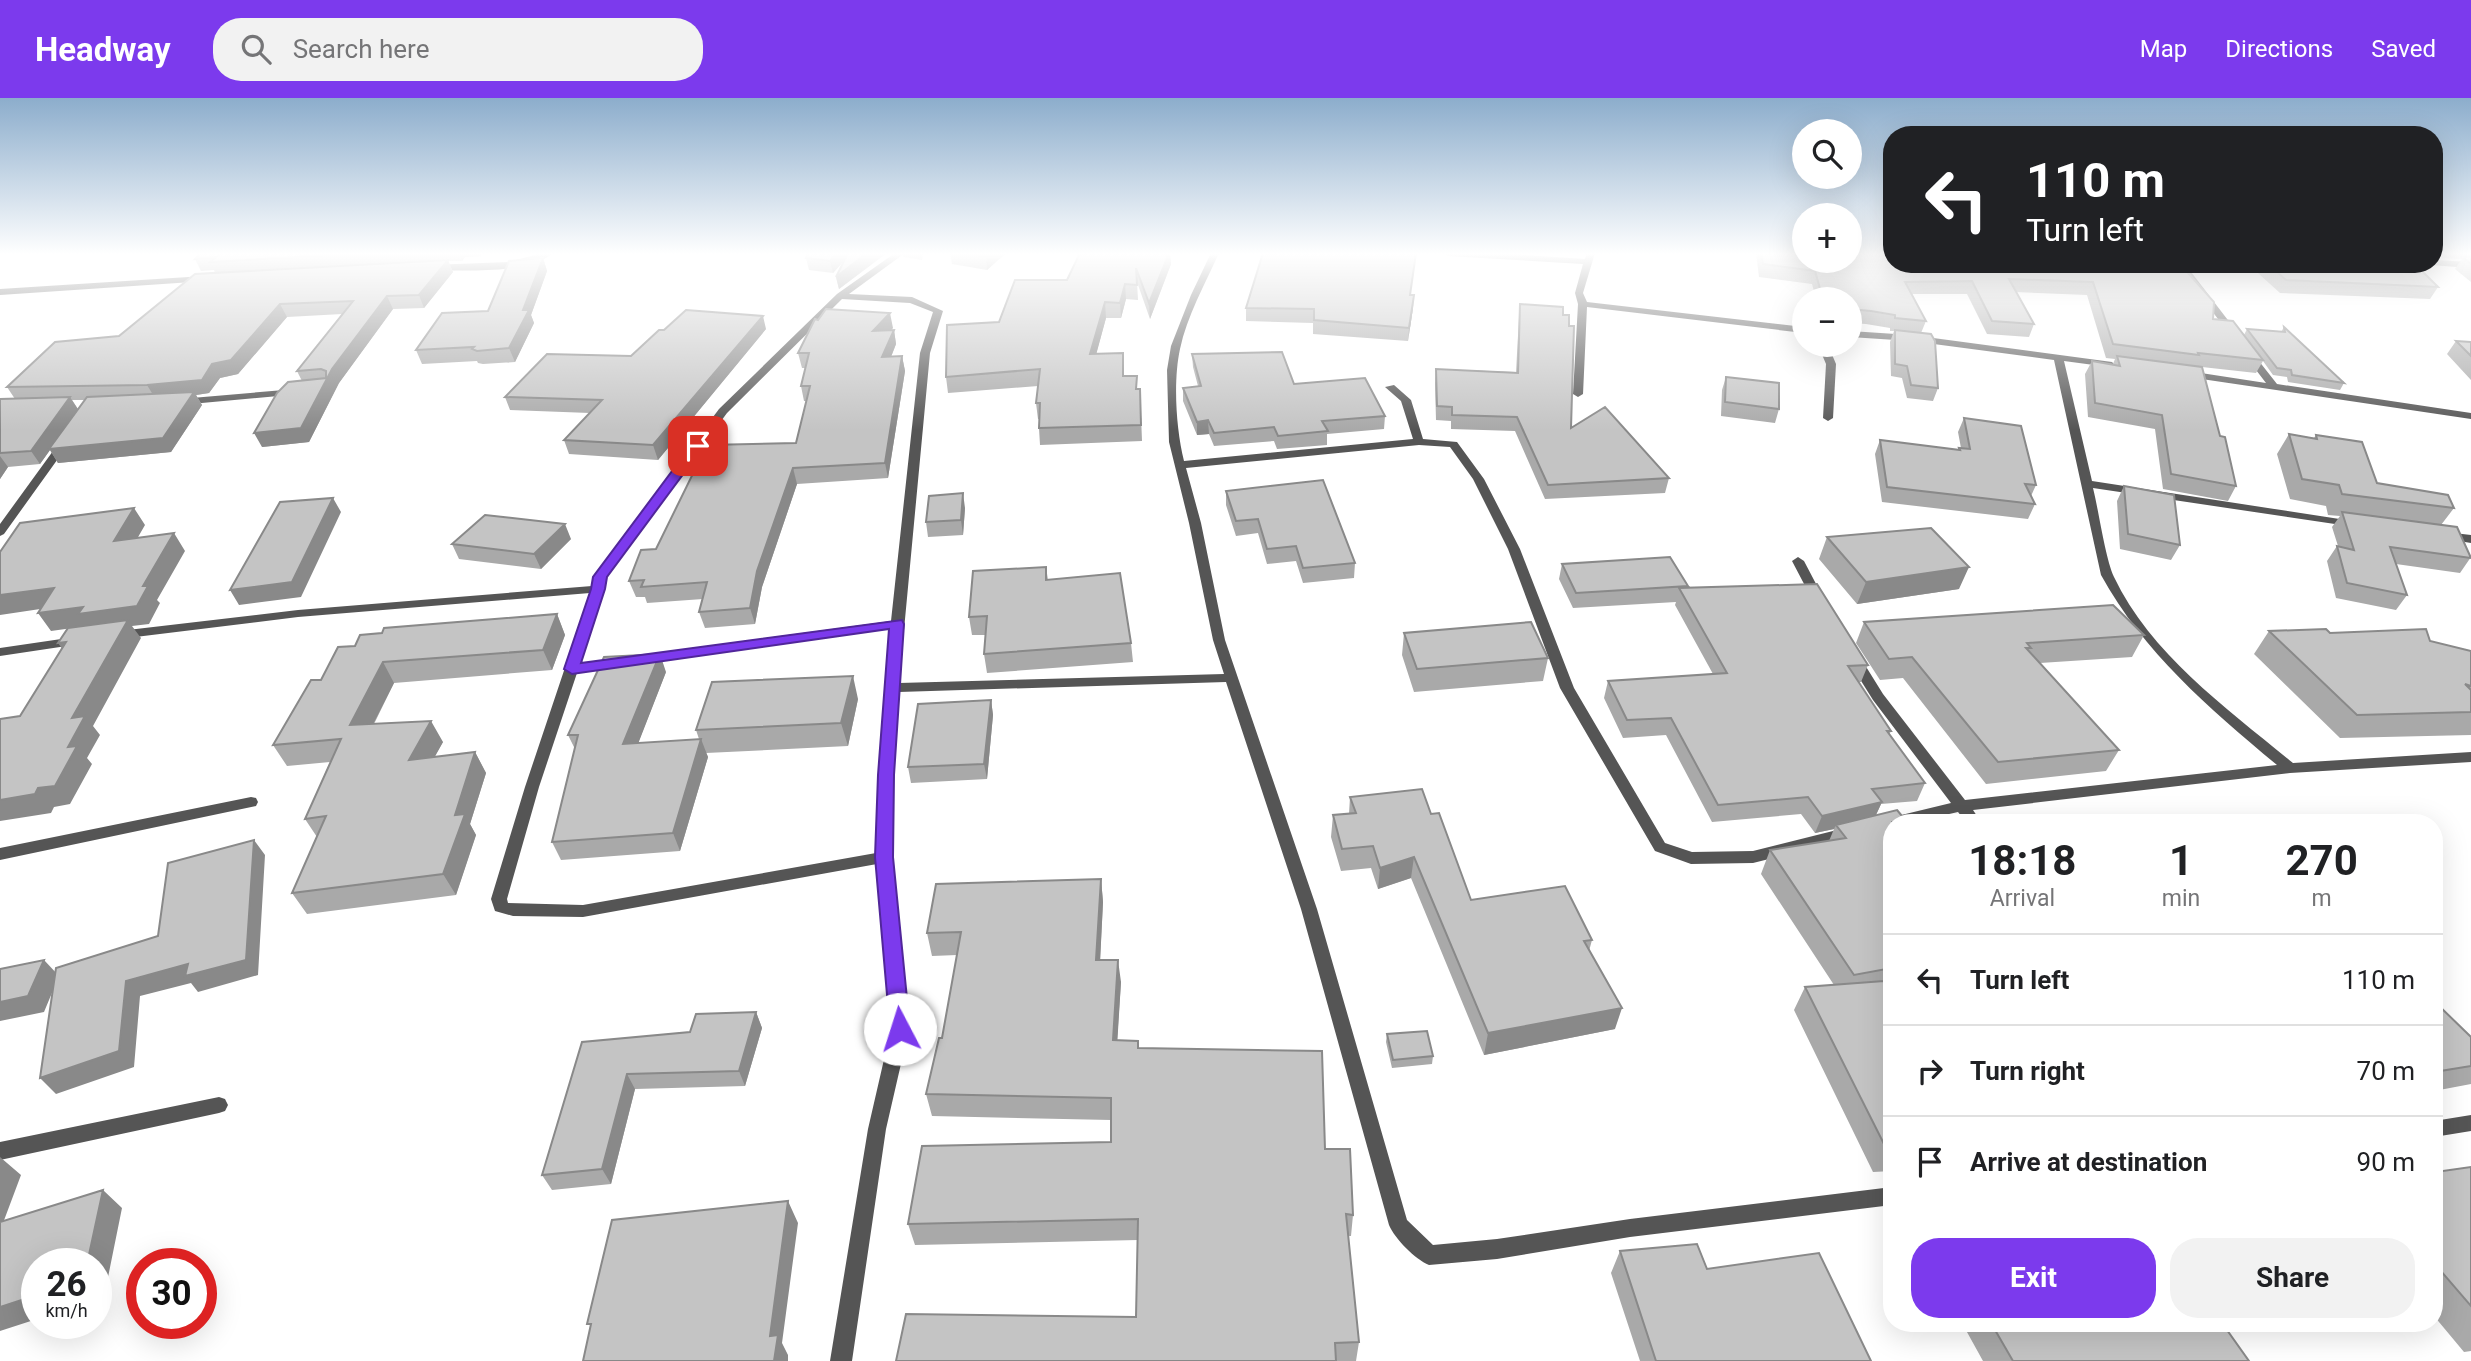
<!DOCTYPE html>
<html lang="en">
<head>
<meta charset="utf-8">
<style>
	:root { --surface:#fff; --page:#f2f2f2; --text:#202124; --muted:#757577; --line:#e0e0e0; --accent:#7c3aed }
	body { margin:0; font-family:Roboto,sans-serif; background:var(--page); color:var(--text); height:100vh; display:flex; flex-direction:column; font-size:26px; white-space:nowrap }
	* { box-sizing:border-box; margin:0 }
	p { font-size:23px; color:var(--muted) }
	.icon { flex:none; width:38px; height:38px; fill:none; stroke:currentColor; stroke-width:2; stroke-linecap:round; stroke-linejoin:round }
	.map { position:relative; flex:1; overflow:hidden }
	.panel { position:absolute; left:1883px; top:716px; width:560px; height:518px; display:flex; flex-direction:column; background:var(--surface); border-radius:28px; box-shadow:0 7px 28px #0002 }
	.panel>* { flex:none }
	.banner { position:absolute; left:1883px; top:28px; width:560px; height:147px; border-radius:28px; box-shadow:0 7px 28px #0002; background:#202124; color:#fff; overflow:hidden }
	.tools { position:absolute; left:1792px; top:21px; display:grid; gap:14px }
	.tools a { display:grid; place-items:center; width:70px; height:70px; border-radius:50%; background:var(--surface); box-shadow:0 7px 28px #0002; font-size:35px }
	.speed { position:absolute; left:21px; top:1150px; display:flex; gap:14px; font-size:35px; font-weight:700; text-align:center }
	.speed>* { display:grid; place-content:center; width:91px; height:91px; border-radius:50%; background:var(--surface); box-shadow:0 7px 28px #0002; line-height:1 }
	.speed small { font-size:18px; font-weight:400 }
	.speed .limit { border:10px solid #d22; background:#fff; color:#111 }
	.pin { position:absolute; display:grid; place-items:center; width:60px; height:60px; color:#fff; margin:-30px; border-radius:14px; box-shadow:0 4px 10px #0006 }
	.me { position:absolute; width:77px; margin:-38px; rotate:355deg; stroke-linejoin:round; filter:drop-shadow(0 0 5px #0008) }
	.turn { display:flex; align-items:center; gap:24px; height:147px; padding:0 28px; font-size:32px }
	.turn .icon { width:91px; height:91px; stroke-width:2.5 }
	.turn b { display:block; font-size:49px; line-height:60px }
	.eta { display:flex; justify-content:space-evenly; align-items:center; height:119px; text-align:center }
	.eta b { font-size:42px; font-weight:700; line-height:49px }
	.primary-button { display:flex; gap:14px; margin-top:auto; padding:14px 28px }
	.primary-button a { flex:1; height:80px; border-radius:28px; background:var(--accent); color:#fff; font-size:28px; font-weight:700; line-height:80px; text-align:center }
	.primary-button a+a { background:var(--page); color:var(--text) }
	ul { padding:0; list-style:none }
	li { display:flex; align-items:center; gap:21px; height:91px; padding:0 28px; border-top:2px solid var(--line) }
	li div { flex:1 }
	li b { display:block; font-size:26px }
	li em { font-style:normal }
	header { display:flex; align-items:center; gap:42px; box-sizing:border-box; height:98px; padding:0 35px; background:var(--accent); color:#fff }
	header strong { font-size:33px }
	nav { display:flex; gap:38px; margin-inline-start:auto; font-size:24px }
	.search { width:490px; height:63px; background:var(--page); display:flex; align-items:center; gap:18px; box-sizing:border-box; padding:0 24px; border-radius:28px; color:var(--muted); font-size:26px }
	.map>svg:first-child { display:block }
	.lines { fill:none; stroke-linecap:round; stroke-linejoin:round }
	.minor { fill:#555; fill-rule:evenodd }
	.wall { fill:#a9a9a9; fill-rule:evenodd }
	.shaded-wall { fill:#898989 }
	.building { fill:#c4c4c4; stroke:#898989; stroke-width:2 }
	.route { fill:#7c3aed; stroke:#51269a; stroke-width:2 }
</style>
</head>
<body>
<header>
<strong>Headway</strong>
<div class="search"><svg class="icon" aria-label="search" viewBox="0 0 24 24"><circle cx="10" cy="10" r="6"/><path d="M15 15l6 6"/></svg>Search here</div>
<nav><a>Map</a><a>Directions</a><a>Saved</a></nav>
</header>
<div class="map">
<svg width="2471" height="1263" viewBox="0 0 2471 1263">
	<rect width="100%" height="100%" fill="#fff"/>
	<g class="lines">
		<!-- minor -->
		<path class="minor" d="M542,155H554C521,178 469,171 431,173L427,170L431,167L509,164Z
			M895,155H905L849,196L912,199L943,213L930,255L899,585L1224,576L1213,542L1189,425L1169,344L1167,272L1171,248L1191,197L1211,155H1219C1205,186 1187,218 1180,251C1173,283 1176,331 1184,363L1413,341L1401,303L1385,289L1394,287L1411,302L1423,341L1457,344L1484,381L1520,451L1574,590L1665,745L1692,754L1753,753L1849,729L1854,731L1857,735L1854,739L1849,741L1753,765L1691,766L1655,753L1560,590L1508,451L1473,381L1450,349L1419,347L1186,370L1201,425L1225,542L1317,811L1407,1122L1433,1147L1497,1141L1630,1121L1892,1089V1107L1630,1139L1497,1161L1429,1167C1415,1161 1395,1141 1389,1127L1301,811L1226,584L899,594L893,677L892,759L909,931L886,1031L852,1263H830L868,1031L891,931L877,766L583,819L513,818L495,813L491,801L525,689L590,495L298,519L119,541L113,537L119,533L298,512L592,488L596,476L719,311L837,196ZM842,201L910,205L933,214L920,255L891,523L642,557L635,561L642,565L890,531L879,677L876,755L583,807L508,805L507,801L539,689L577,575L618,569L625,565L618,561L580,566L606,479L727,315Z
			M1444,155H1494L1585,161L1587,155H1595L1583,195L1587,204L1804,229V235L1587,209L1583,296L1578,299L1573,296L1578,206L1575,195L1583,166L1448,158Z
			M2434,162L2471,164V170L2431,167L2434,166Z
			M2176,166H2185L2237,234V238H2231Z
			M204,178L207,179V183L0,197V191Z
			M1850,233L1911,237L2112,264L2114,266L2109,269L2064,263L2092,383L2359,424V428L2355,429L2093,390C2099,414 2105,459 2114,479C2151,557 2229,612 2293,665L2471,654V664L2290,675L1973,712L1981,724H1966L1958,714L1914,724H1892V729L1889,728L1886,724L1889,720L1951,705L1873,602L1848,562L1855,558L1860,559L1883,596L1965,702L2277,667C2209,610 2144,555 2101,477L2054,262L1911,243L1850,239Z
			M1818,247H1828L1836,266L1833,320L1828,323L1823,320L1826,266Z
			M2248,252L2251,253L2277,286L2471,315V321L2188,279L2183,276L2188,273L2266,285L2243,255Z
			M296,291L301,294L300,296L180,307L175,304L180,301Z
			M65,341L70,344L4,436L0,438V426L61,342Z
			M2445,434L2471,437V445L2441,440V436Z
			M1798,459L1804,463L1825,503L1823,506H1815L1813,503L1792,463Z
			M75,539L80,540L81,543L80,546L0,558V550Z
			M251,699L256,700L258,704L256,708L0,762V750Z
			M219,999L225,1001L228,1007L225,1013L219,1015L0,1062V1044Z
			M2471,1017V1033L2434,1039V1023Z"/>
	</g>
	<!-- wall -->
	<path class="wall" d="M200,155H482L481,158L465,159L462,163H448L453,174L424,210L393,211L339,285L309,344L262,349L302,283L297,273L342,216L287,219L238,276L220,280L209,295L196,297L202,307L171,354L58,365L50,352L40,366L8,369L0,381V301H15L7,289L119,238L215,175L214,172L201,173L195,161ZM72,302H85L78,311Z
		M903,155H923L922,162L903,159Z
		M950,155H1006L987,172L952,166Z
		M1080,155H1170L1171,166L1150,221L1137,184L1138,202L1126,201L1121,220H1106L1096,256L1124,278L1137,291H1140L1142,343L1040,347L1039,330V321H1038L1036,305L1038,288L948,295L946,279L999,224L1067,182Z
		M1756,155H1804L2180,166L2213,221L2244,237L2247,231L2281,234L2284,229L2344,285L2340,292L2288,284L2287,279L2273,277L2263,263L2256,275L2202,269L2220,338L2236,388L2228,403L2163,391L2155,331L2088,319L2085,276L2092,263L2113,266L2115,261L2106,260L2087,197L2016,194L2034,226L2029,239L1987,236L1967,196H1912L1926,223L1921,235L1938,290L1933,303L1907,300L1902,280L1891,278L1890,244L1894,233H1890V230L1866,226L1850,225V201H1816L1812,186L1759,179Z
		M2436,155H2471V184L2455,171L2462,161L2441,160Z
		M884,157L839,191L836,179L843,164L833,175L809,172L806,160Z
		M543,160L547,173L531,217L534,225L515,264L483,266L478,265L477,263L422,266L416,252L488,213Z
		M2248,166H2415L2438,189L2430,201L2280,195Z
		M1411,197L1413,210L1408,243L1313,236V225L1246,223V210Z
		M1520,206L1571,330L1669,380L1665,395L1545,401L1515,333L1451,331V323L1436,322L1435,285L1436,271L1516,274L1519,219Z
		M893,230L891,232H894L896,246L891,259L902,258L905,273L888,380L797,386L762,489L755,526L705,530L699,514L703,501L647,505L645,499H636L629,483L656,451L796,345L806,303H804L801,288L805,270H802L798,255Z
		M766,231L658,362L569,356L564,342L590,315L510,312L505,299L631,258Z
		M2456,243L2471,244V282L2447,256Z
		M1192,256L1294,286L1385,318L1384,331L1327,336V347L1277,351L1274,343L1214,348L1209,336L1197,337L1183,303V290L1198,288L1193,269Z
		M1726,279L1779,311L1775,325L1721,318L1722,292Z
		M1964,320L2036,387L2031,398L2035,406L2028,421L1882,404L1875,356L1880,342L1958,352L1959,350H1961L1958,334Z
		M2289,336L2314,340L2316,337L2377,385L2454,410L2441,427L2471,459L2460,475L2396,466L2407,497L2396,512L2336,500L2327,463L2337,448H2338L2332,429L2340,418L2328,417L2326,408L2290,401L2277,356Z
		M2124,388L2180,447L2171,462L2120,451L2117,403Z
		M1226,393L1355,465L1354,480L1303,485L1296,463L1267,466L1258,435L1236,438L1226,407Z
		M965,410L963,437L928,439L926,424Z
		M1827,439L1959,491L1857,506L1819,461Z
		M571,441L541,471L459,461L452,446Z
		M1562,466L1688,488L1687,490L1868,567L1861,584H1858L1891,633L1889,637L1925,685L1917,703L1881,706L1876,717L1892,724V891L1889,892L1892,896V1073L1873,1074L1794,912L1805,889L1834,887L1761,776L1770,752L1829,743L1834,731L1815,735L1801,716L1712,724L1666,637L1623,640L1604,600L1608,583L1713,576L1675,507L1676,504L1573,510L1559,481Z
		M1046,469L1048,482L1131,545L1133,564L987,575L984,556L986,537H972L969,519Z
		M557,516L565,537L552,572L394,585L374,626L443,644L434,659L475,654L486,675L470,726L476,737L456,797L307,816L292,795L317,739L305,721L330,664L287,668L273,647L321,582L355,548Z
		M1864,524L2144,537L2132,559L2040,565L2119,652L2106,673L1986,686L1903,580L1880,582L1856,545Z
		M2269,533L2330,535L2430,543L2471,553V637L2340,640L2254,556Z
		M1404,535L1548,560L1543,583L1414,594L1402,557Z
		M666,574L638,645L699,641L696,632L858,601L848,648L706,655L708,659L680,753L561,762L552,744L575,651L568,637Z
		M991,602L993,617L987,681L911,685L908,669Z
		M1350,699L1431,716L1471,802L1592,842L1589,853L1615,931L1484,957L1411,780L1378,791L1371,770L1341,773L1331,739L1333,717L1349,716Z
		M1101,781L1103,804L1100,862L1121,884L1117,943L1139,950L1325,1051L1353,1117L1351,1138H1348L1359,1244L1356,1263H896L1136,1219L1138,1142L915,1147L908,1126L1111,1044V1022L932,1018L926,996L942,940L957,857L932,858L927,835Z
		M2434,903L2471,939V986L2434,993Z
		M756,914L762,930L745,988L635,991L611,1086L552,1092L542,1077L582,944L690,934Z
		M1387,936L1433,958L1432,966L1392,970L1386,944Z
		M2471,1069V1253L2464,1254L2434,1218V1071L2436,1074Z
		M1620,1153L1707,1171L1871,1263H1640L1611,1175Z
		M1962,1225H2222L2249,1263H1983Z"/>
	<!-- shaded-wall -->
	<path class="shaded-wall" d="M459,155H482L481,158L465,159L462,163Z
		M837,155H851L833,175L830,163Z
		M867,155H887L884,157L839,191L836,179Z
		M990,155H1006L987,172L986,159Z
		M1169,155H1170L1171,166L1150,221L1149,205Z
		M543,160L547,173L531,217L534,225L515,264L509,250Z
		M448,162L453,174L424,210L419,197Z
		M1125,186L1126,201L1121,220L1120,205Z
		M1414,197L1413,210L1408,243L1409,230Z
		M387,198L393,211L339,285L309,344L262,349L254,335L301,330L332,271Z
		M1105,204L1106,220L1092,272L1090,256Z
		M280,206L287,219L238,276L220,280L209,295L196,297L202,307L171,354L58,365L50,352L40,366L31,353L70,299L79,313L155,300L147,287L212,266Z
		M890,215L893,230L876,247L873,233Z
		M763,218L766,231L658,362L653,347Z
		M894,232L896,246L885,274L882,259Z
		M902,258L905,273L888,380L885,365Z
		M1208,322L1209,336L1197,337V324Z
		M0,358L8,369L0,381Z
		M793,370L797,386L762,489L755,526L750,510L757,473Z
		M963,395L965,410L963,437L961,422Z
		M333,400L341,414L301,499L239,507L230,492Z
		M134,410L145,427L126,460L114,443Z
		M565,426L571,441L541,471L534,456Z
		M174,435L185,453L157,502L160,505L149,526L132,528L141,540L93,628L100,637L87,660L92,666L70,706L54,709L51,715L0,723V702L68,649L87,528L51,533L38,515L143,488Z
		M1969,469L1959,491L1857,506L1866,484Z
		M54,490L67,507L0,517V497Z
		M557,516L565,537L552,572L543,552Z
		M66,544L72,564L58,545Z
		M660,556L666,574L631,664L623,646Z
		M383,564L394,585L362,648L350,627Z
		M853,578L858,601L848,648L841,625Z
		M991,602L993,617L987,681L984,666Z
		M431,623L443,644L421,684L409,662Z
		M701,641L708,659L680,753L673,735Z
		M475,654L486,675L470,726L476,737L456,797L443,776L455,717Z
		M1882,704L1874,721L1836,727L1834,731L1815,735L1822,718Z
		M254,742L265,757L258,877L198,894L191,885L140,898L134,969L56,996L40,980L126,883L188,866Z
		M1414,759L1411,780L1378,791L1380,770Z
		M1101,781L1103,804L1099,885L1096,862Z
		M44,862L59,878L44,914L0,923V904Z
		M1118,862L1121,884L1116,965L1113,942Z
		M1622,910L1615,931L1484,957L1488,935Z
		M756,914L762,930L745,988L739,973Z
		M627,976L635,991L611,1086L602,1071Z
		M0,1059L21,1077L0,1133Z
		M103,1092L122,1110L104,1199L96,1201V1166H87Z
		M788,1103L798,1125L782,1245L788,1257V1263H774L770,1238Z
		M37,1197V1221L0,1233V1209Z"/>
	<!-- building -->
	<path class="building" d="M200,155H369L210,164L216,159L195,161Z
		M808,155H837L830,163L806,160Z
		M848,155H867L836,179Z
		M961,155H990L986,159Z
		M1080,155H1169L1149,205L1136,170L1137,187L1125,186L1120,205L1105,204L1090,256L1123,255V278H1137L1136,291H1140L1141,327L1039,330L1040,305H1036L1040,271L946,279L947,227L999,224L1015,182H1067Z
		M1263,155H1416L1410,197H1414L1409,230L1314,222V211L1246,210Z
		M1761,155H1804V163H1850V155H1892V166H2180L2214,204L2213,221L2233,223L2263,262L2198,255L2199,257L2113,246L2093,184L2009,181L2034,226L1992,223L1972,183L1905,184L1926,223L1895,220V217L1871,213L1850,211V201H1823L1815,173L1763,166Z
		M2463,159H2471V166Z
		M543,160L523,212H529L509,250L477,253L472,251L474,249L416,252L442,215L488,213L509,163Z
		M448,162L419,197L387,198L332,271L301,330L254,335L277,295L288,284L326,280V273L321,271L297,273L353,203L280,206L231,262L212,266L202,282L147,287L7,289L55,244L119,238L195,176Z
		M2268,166H2415L2438,189L2286,182Z
		M1520,206L1563,209V217H1569V228H1574L1571,330L1605,309L1669,380L1548,387L1517,319L1452,317V309L1437,308L1436,271L1518,275Z
		M826,211L890,215L873,233L894,232L882,259L902,258L885,365L793,370L757,473L750,510L699,514L707,484L641,489L644,482L629,483L641,452L656,451L707,347L796,345L810,288H801L809,255H798L815,221L818,222Z
		M686,212L763,218L653,347L564,342L602,302L505,299L547,256L631,258L659,232H664Z
		M2284,229L2344,285L2292,277L2291,272L2277,270L2247,231L2285,234Z
		M1895,232L1931,236L1935,243L1938,290L1911,287L1907,268L1895,266Z
		M2456,243L2471,244V258Z
		M1282,254L1294,286L1365,280L1385,318L1322,323L1328,333L1278,338L1274,329L1214,335L1208,322L1197,324L1183,290L1201,288L1192,256Z
		M2117,258L2202,269L2220,338L2225,339L2236,388L2171,376L2162,317L2095,305L2092,263L2120,268Z
		M1726,279L1779,285V311L1725,304Z
		M194,294L163,340L49,351L87,299Z
		M70,299L31,353L0,355V301Z
		M1964,320L2021,328L2036,387L2025,386L2035,406L1887,389L1880,342L1960,352L1959,350L1970,351Z
		M2289,336L2317,341L2316,337L2362,344L2377,385L2448,397L2454,410L2342,396L2339,387L2302,381Z
		M1323,382L1355,465L1303,470L1296,448L1267,451L1258,421L1236,423L1226,393Z
		M2124,388L2174,397L2180,447L2128,436Z
		M963,395L961,422L926,424L929,398Z
		M333,400L292,484L230,492L280,404Z
		M134,410L114,443L174,435L143,488H148L137,508L78,516L83,509L38,515L54,490L0,497V454L20,425Z
		M2342,414L2457,429L2471,460L2390,449L2407,497L2347,485L2337,448L2354,452Z
		M485,417L565,426L534,456L452,446Z
		M1931,430L1969,469L1866,484L1827,439Z
		M1670,459L1688,488L1576,495L1562,466Z
		M1046,469V482L1120,475L1131,545L984,556L987,518L969,519L973,473Z
		M1817,486L1868,567L1848,568L1891,633H1887L1925,685L1872,691L1882,704L1822,718L1808,699L1718,707L1671,620L1627,622L1608,583L1727,575L1679,490Z
		M2113,507L2144,537L2027,545L2031,550H2026L2119,652L1998,664L1912,559L1889,561L1864,524Z
		M557,516L543,552L383,564L350,627L431,623L409,662L475,654L455,717L465,716L443,776L292,795L326,718L305,721L341,641L273,647L311,582H321L338,549L355,548L360,537L382,535L384,530Z
		M128,522L72,620L85,618L68,649L77,648L55,688L38,690L35,696L0,702V621L20,618L66,544L58,545L68,530Z
		M1531,524L1548,560L1417,571L1404,535Z
		M2326,531L2330,535L2426,531L2430,543L2471,553V588L2465,586L2471,592V614L2357,617L2269,533Z
		M660,556L623,646L701,641L673,735L552,744L578,637H568L604,559Z
		M853,578L841,625L696,632L712,584Z
		M991,602L984,666L908,669L918,606Z
		M1422,691L1431,716L1439,715L1471,802L1565,788L1592,842L1584,843L1622,910L1488,935L1414,759L1380,770L1373,748L1342,751L1333,717L1356,715L1350,699Z
		M1897,712L1907,724H1892V870L1854,877L1770,752L1846,740L1836,727Z
		M254,742L246,862L185,878L188,866L126,883L119,953L40,980L56,870L158,838L168,765Z
		M1101,781L1096,862H1118L1113,942L1138,943V950L1322,953L1325,1051H1350L1353,1117L1346,1116L1359,1244L1335,1245L1336,1263H896L906,1216L1136,1219L1138,1121L908,1126L922,1048L1111,1044V1000L926,996L939,940H942L961,834L927,835L936,786Z
		M44,862L28,898L0,904V871Z
		M1884,883L1892,896V1052H1887L1805,889Z
		M2434,903L2471,939V968L2434,974Z
		M756,914L739,973L627,976L602,1071L542,1077L582,944L690,934L696,916Z
		M1427,933L1433,958L1393,962L1387,936Z
		M2471,1069V1208L2434,1165V1071L2436,1074Z
		M103,1092L87,1166H37V1197L0,1209V1124Z
		M788,1103L770,1238L778,1237L774,1263H583L591,1226H587L612,1122Z
		M1697,1146L1707,1171L1819,1155L1871,1263H1656L1620,1153Z
		M1991,1225H2222L2249,1263H2013Z"/>
	<!-- sky -->
	<linearGradient id="sky" x2="0" y2="1"><stop stop-color="#8cadcc"/><stop offset="0.47" stop-color="#fff"/><stop offset="1" stop-color="#fff" stop-opacity="0"/></linearGradient>
	<rect width="2471" height="332" fill="url(#sky)"/>
	<!-- route -->
	<path class="route" d="M698,344L704,348L607,479L605,491L581,565L902,522L904,526L894,677L893,759L910,931L907,937L900,940L893,937L890,931L875,759L878,677L889,531L572,576L564,571L591,491L593,479L693,345Z"/>
</svg>
<div class="tools">
<a><svg class="icon" aria-label="search" viewBox="0 0 24 24"><circle cx="10" cy="10" r="6"/><path d="M15 15l6 6"/></svg></a>
<a>+</a>
<a>−</a>
</div>
<div class="speed"><div>26<small>km/h</small></div><div class="limit">30</div></div>
<div class="pin" style="left:698px;top:348px;background:#d93025"><svg class="icon" aria-label="arrive" viewBox="0 0 24 24"><path d="M6 21V4h12l-3 4 3 4H6"/></svg></div>
<svg class="me" style="left:900px;top:931px" viewBox="-20 -20 40 40"><circle r="19" fill="#fff"/><path d="M0-13L10 11 0 6-10 11z" fill="#7c3aed"/></svg>
<div class="banner">
<div class="turn"><svg class="icon" aria-label="left" viewBox="0 0 24 24"><path d="M17 20v-9H6M10 6l-5 5 5 5"/></svg><div><b>110 m</b>Turn left</div></div>
</div>
<section class="panel">
<div class="eta">
<div><b>18:18</b><p>Arrival</p></div>
<div><b>1</b><p>min</p></div>
<div><b>270</b><p>m</p></div>
</div>
<ul>
<li><svg class="icon" aria-label="left" viewBox="0 0 24 24"><path d="M17 20v-9H6M10 6l-5 5 5 5"/></svg><div><b>Turn left</b></div><em>110 m</em></li>
<li><svg class="icon" aria-label="right" viewBox="0 0 24 24"><path d="M7 20v-9h11M14 6l5 5-5 5"/></svg><div><b>Turn right</b></div><em>70 m</em></li>
<li><svg class="icon" aria-label="arrive" viewBox="0 0 24 24"><path d="M6 21V4h12l-3 4 3 4H6"/></svg><div><b>Arrive at destination</b></div><em>90 m</em></li>
</ul>
<div class="primary-button"><a>Exit</a><a>Share</a></div>
</section>
</div>
</body>
</html>
